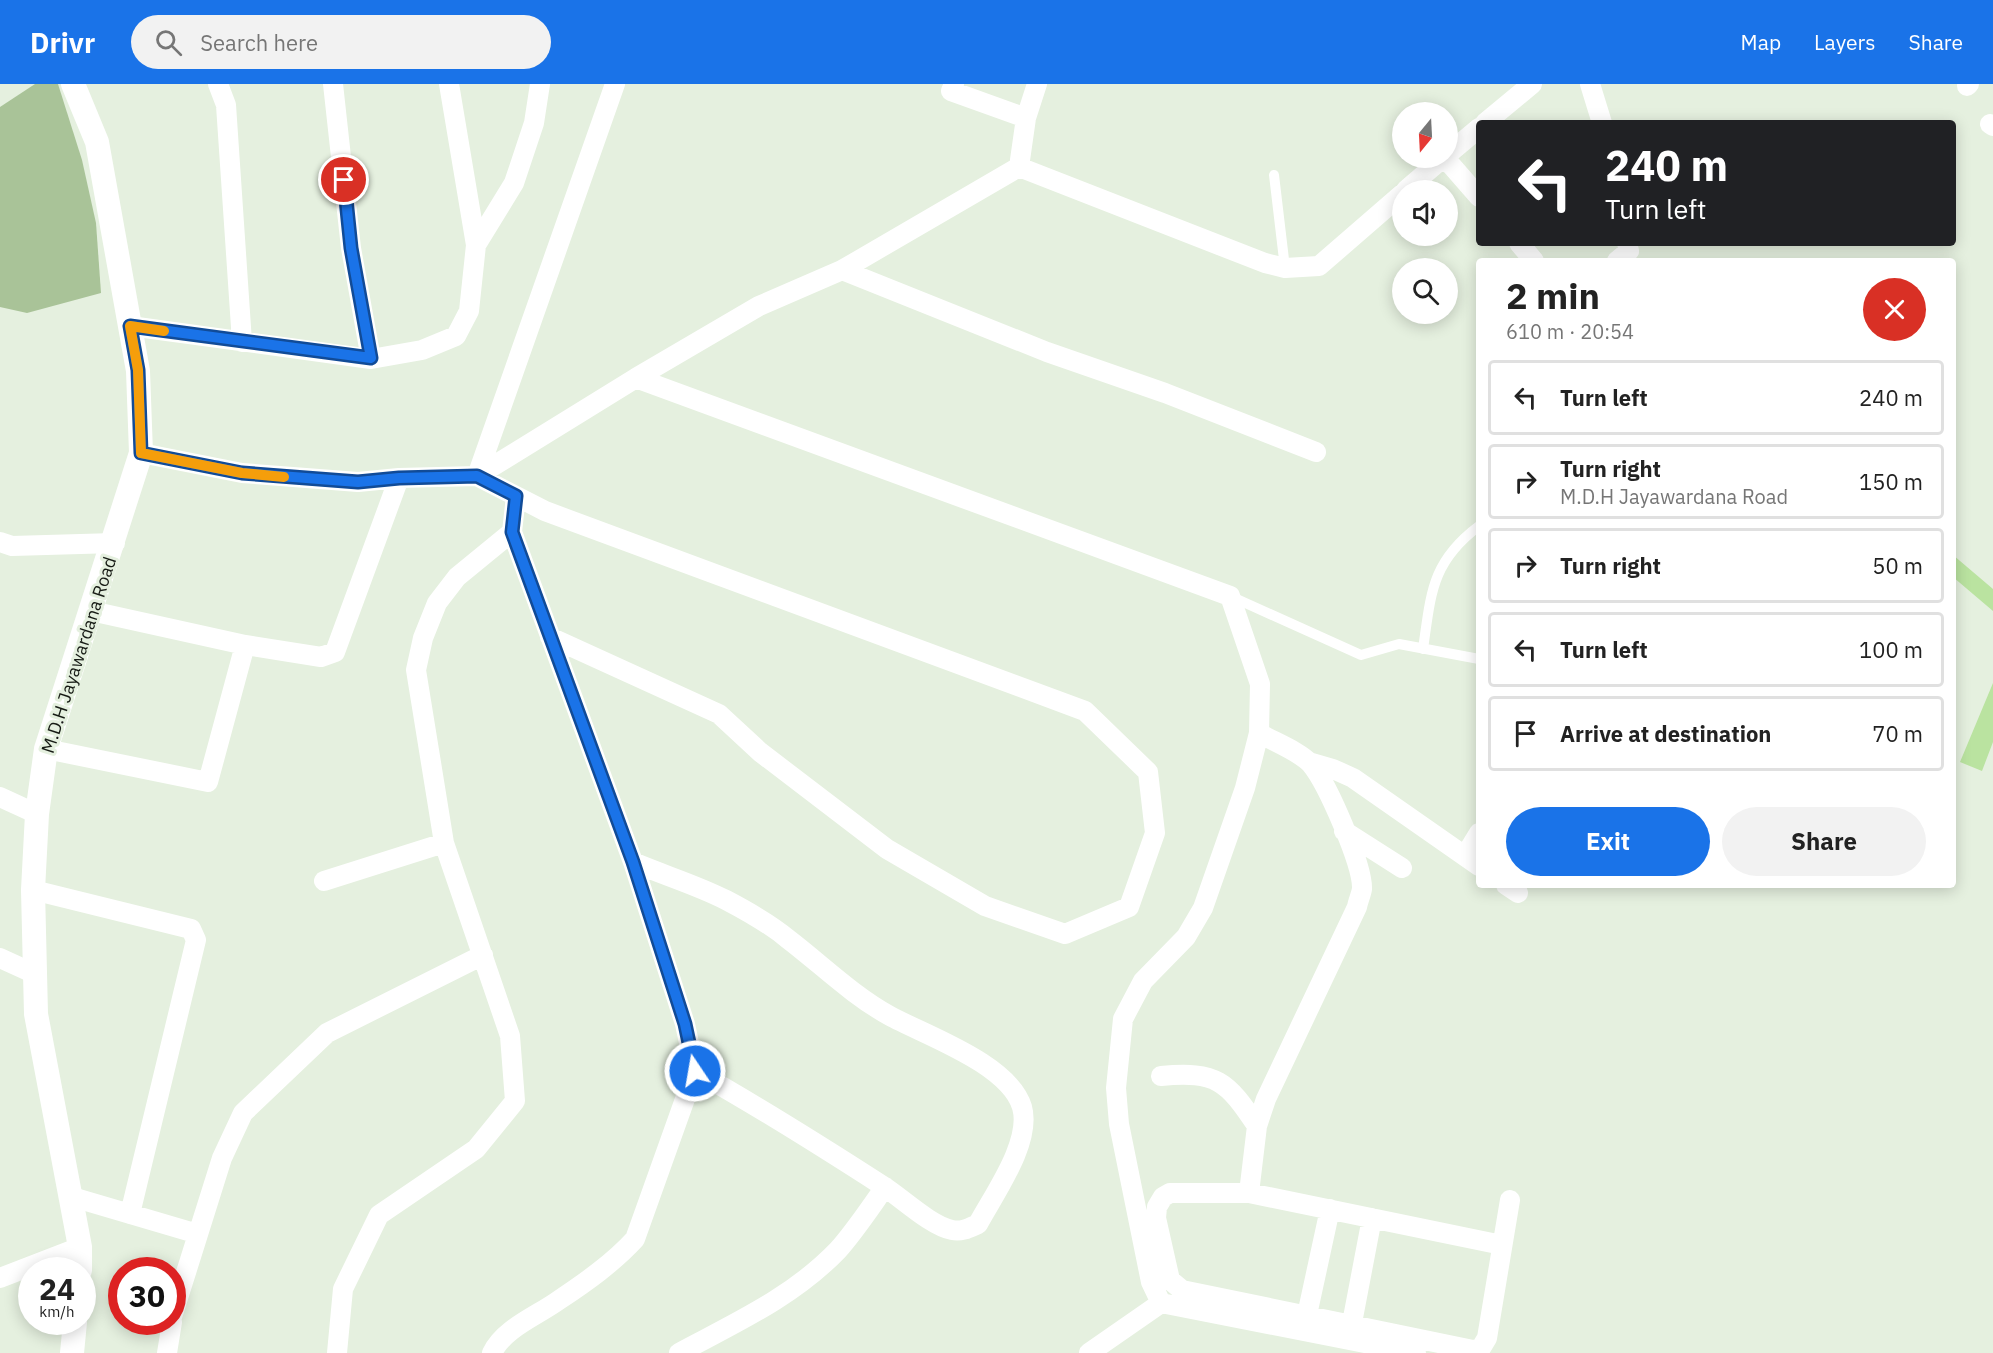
<!DOCTYPE html>
<html lang="en">
<head>
<meta charset="utf-8">
<style>
	:root { --surface:#fff; --page:#f2f2f2; --text:#222; --muted:#767676; --line:#e0e0e0; --accent:#1a73e8 }
	body { margin:0; font-family:"IBM Plex Sans",sans-serif; background:var(--page); color:var(--text); height:100vh; display:flex; flex-direction:column; font-size:22px; white-space:nowrap }
	* { box-sizing:border-box; margin:0 }
	p { font-size:20px; color:var(--muted) }
	.icon { flex:none; width:33px; height:33px; fill:none; stroke:currentColor; stroke-width:2; stroke-linecap:round; stroke-linejoin:round }
	.map { position:relative; flex:1; overflow:hidden }
	.details { position:absolute; left:1476px; top:174px; width:480px; height:630px; display:flex; flex-direction:column; background:var(--surface); border-radius:6px; box-shadow:0 3px 15px #0003 }
	.details>* { flex:none }
	.banner { position:absolute; left:1476px; top:36px; width:480px; height:126px; border-radius:6px; box-shadow:0 3px 15px #0003; background:#202124; color:#fff; overflow:hidden }
	.needle { width:39px; rotate:198deg }
	.fabs { position:absolute; left:1392px; top:18px; display:grid; gap:12px }
	.fabs a { display:grid; place-items:center; width:66px; height:66px; border-radius:50%; background:var(--surface); box-shadow:0 3px 15px #0003; font-size:30px }
	.speed { position:absolute; left:18px; top:1173px; display:flex; gap:12px; font-size:30px; font-weight:700; text-align:center }
	.speed>* { display:grid; place-content:center; width:78px; height:78px; border-radius:50%; background:var(--surface); box-shadow:0 3px 15px #0003; line-height:1 }
	.speed small { font-size:15px; font-weight:400 }
	.speed .limit { border:9px solid #d22; background:#fff; color:#111 }
	.pin { position:absolute; display:grid; place-items:center; width:51px; height:51px; color:#fff; margin:-26px; border:3px solid #fff; border-radius:50%; box-shadow:0 2px 6px #0007 }
	.me { position:absolute; width:66px; margin:-33px; rotate:348deg; stroke-linejoin:round; filter:drop-shadow(0 0 4px #0008) }
	.turn { display:flex; align-items:center; gap:21px; height:126px; padding:0 30px; font-size:27px }
	.turn .icon { width:78px; height:78px; stroke-width:2.5 }
	.turn b { display:block; font-size:42px; line-height:51px }
	.round { display:grid; place-items:center; flex:none; width:63px; height:63px; border-radius:32px; background:var(--page) }
	.headline { display:flex; align-items:center; justify-content:space-between; height:102px; padding:0 30px }
	h1 { font-size:36px; font-weight:700; line-height:45px }
	.cta { display:flex; gap:12px; margin-top:auto; padding:12px 30px }
	.cta a { flex:1; height:69px; border-radius:36px; background:var(--accent); color:#fff; font-size:24px; font-weight:700; line-height:69px; text-align:center }
	.cta a+a { background:var(--page); color:var(--text) }
	ul { padding:0; list-style:none }
	li { display:flex; align-items:center; gap:18px; height:75px; margin:0 12px 9px; padding:0 18px; border:3px solid var(--line); border-radius:6px }
	li div { flex:1 }
	li b { display:block; font-size:22px }
	li em { font-style:normal }
	header { display:flex; align-items:center; gap:36px; box-sizing:border-box; height:84px; padding:0 30px; background:var(--accent); color:#fff }
	header strong { font-size:28px }
	nav { display:flex; gap:33px; margin-inline-start:auto; font-size:21px }
	.search { width:420px; height:54px; background:var(--page); display:flex; align-items:center; gap:15px; box-sizing:border-box; padding:0 21px; border-radius:33px; color:var(--muted); font-size:22px }
	.map>svg:first-child { display:block }
	.green { fill:#a9c398 }
	.building { fill:#bae3a0 }
	.lines { fill:none; stroke-linecap:round; stroke-linejoin:round }
	.service { stroke:#fff; stroke-width:10 }
	.minor { stroke:#fff; stroke-width:20 }
	.tertiary { stroke:#fff; stroke-width:24 }
	.route-casing { stroke:#114b97; stroke-width:15 }
	.route { stroke:#1a73e8; stroke-width:10 }
	.slow { stroke:#f59e0b; stroke-width:10 }
	.labels { text-anchor:middle; stroke-width:6; stroke-linejoin:round; paint-order:stroke }
	.street-label { font-size:18px; fill:#161a14; stroke:#e5f0df }
</style>
</head>
<body>
<header>
<strong>Drivr</strong>
<div class="search"><svg class="icon" aria-label="search" viewBox="0 0 24 24"><circle cx="10" cy="10" r="6"/><path d="M15 15l6 6"/></svg>Search here</div>
<nav><a>Map</a><a>Layers</a><a>Share</a></nav>
</header>
<div class="map">
<svg width="1993" height="1269" viewBox="0 0 1993 1269">
	<rect width="100%" height="100%" fill="#e5f0df"/>
	<!-- green -->
	<path class="green" d="M35,0H58L82,76L96,139L101,209L27,229L0,223V23Z"/>
	<!-- building -->
	<path class="building" d="M1953,471L1993,505V527L1953,493Z
		M1993,599V658L1982,687L1960,678Z"/>
	<g class="lines">
		<!-- service -->
		<path class="service" d="M1274,91L1285,184
			M1230,512L1361,571L1399,560L1479,575
			M1423,565C1431,510 1431,478 1479,442"/>
		<!-- minor -->
		<path class="minor" d="M218,0L226,21L242,258
			M333,0L351,164L371,275
			M954,0L951,7L1026,34
			M1590,0L1602,39
			M1967,2L1969,0
			M1485,39L1532,0
			M1990,40L1993,42
			M1448,70L1479,44
			M1445,74L1479,113
			M1019,83L1026,34L1037,0
			M1406,106L1443,74
			M1519,159L1534,177
			M476,161L514,99L534,39L540,0
			M1617,177L1629,167L1627,159
			M842,186L1047,268L1165,309L1316,368
			M130,242L371,275L422,266L456,252L469,227L476,161L449,0
			M636,294L1230,512L1260,600L1259,649L1245,704L1203,824L1186,853L1143,897L1123,935L1116,1004L1119,1040L1151,1198L1161,1219L1416,1269
			M141,369L242,389L358,398L399,394L477,392L636,294L759,222L842,186L1019,83L1265,179L1285,184L1319,182L1402,110
			M0,458L12,462L115,459
			M91,527L245,561L321,573L335,568L399,394
			M550,553L719,630L760,668L887,765L985,822L1065,850L1129,823L1155,749L1148,688L1085,627L545,427L477,392L615,0
			M46,665L208,698L245,561
			M1309,678L1333,685L1353,694L1479,782
			M0,713L37,730
			M1344,747L1402,784
			M1465,772L1479,749
			M633,778C663,791 697,801 726,816C747,827 770,840 788,855C822,881 852,911 890,932C927,952 1009,980 1022,1023C1032,1058 994,1110 978,1140C969,1144 962,1148 952,1146C931,1142 902,1114 883,1102C821,1062 759,1023 695,987
			M324,797L444,759
			M1506,801L1518,809
			M33,806L191,845L196,856L130,1130
			M0,874L35,890
			M1161,992C1217,987 1227,997 1257,1042
			M1249,1109L1257,1042L1266,1015L1357,823C1358,817 1361,811 1362,805C1363,781 1327,699 1311,680C1299,667 1274,658 1259,649
			M69,1112L198,1150
			M1502,1161L1249,1109H1170L1163,1113L1157,1123L1156,1134L1170,1196L1182,1206L1473,1266L1481,1264L1487,1254L1510,1116
			M0,1194L80,1163
			M1307,1231L1330,1125
			M172,1233L222,1074L243,1029L327,949L483,871
			M1352,1239L1372,1134
			M167,1269L172,1238
			M337,1269L343,1205L379,1131L476,1065L515,1017L510,952L444,759L416,586L423,554L437,519L457,493L512,448
			M492,1269C504,1244 537,1232 559,1216C586,1198 613,1179 635,1155L695,987L685,940L633,778L512,448L516,412
			M679,1269C735,1239 793,1213 838,1166C855,1147 870,1124 885,1103
			M1089,1269L1161,1219"/>
		<!-- tertiary -->
		<path class="tertiary" d="M73,0L97,58L138,287L141,369L46,665L37,730L33,806L36,930L80,1163V1186
			M72,1269L75,1238"/>
	</g>
	<g class="lines">
		<defs>
			<path id="route" d="M344,96L351,164L371,274L130,242L138,286L141,369L242,389L358,398L399,394L477,392L516,412L512,448L633,778L685,940L695,987"/>
		</defs>
		<!-- route casing -->
		<use href="#route" class="route-casing"/>
		<!-- route -->
		<use href="#route" class="route"/>
		<!-- slow -->
		<path class="slow" d="M164,247L130,242L138,286L141,369L242,389L284,393"/>
	</g>
	<g class="labels">
		<!-- street labels -->
		<g class="street-label">
			<text transform="translate(79 571) rotate(-72)" y="6">M.D.H Jayawardana Road</text>
		</g>
	</g>
</svg>
<div class="fabs">
<a><svg class="needle" viewBox="-14 -14 28 28"><path d="M0-13l5 13h-10z" fill="#e53935"/><path d="M0 13l5-13h-10z" fill="#767676"/></svg></a>
<a><svg class="icon" aria-label="sound" viewBox="0 0 24 24"><path d="M4 9h4l5-4v14l-5-4H4zM17 9q2 3 0 6"/></svg></a>
<a><svg class="icon" aria-label="search" viewBox="0 0 24 24"><circle cx="10" cy="10" r="6"/><path d="M15 15l6 6"/></svg></a>
</div>
<div class="speed"><div>24<small>km/h</small></div><div class="limit">30</div></div>
<div class="pin" style="left:344px;top:96px;background:#d93025"><svg class="icon" aria-label="arrive" viewBox="0 0 24 24"><path d="M6 21V4h12l-3 4 3 4H6"/></svg></div>
<svg class="me" style="left:695px;top:987px" viewBox="-20 -20 40 40"><circle r="17" fill="#1a73e8" stroke="#fff" stroke-width="3"/><path d="M0-11L8 9 0 5-8 9z" fill="#fff"/></svg>
<div class="banner">
<div class="turn"><svg class="icon" aria-label="left" viewBox="0 0 24 24"><path d="M17 20v-9H6M10 6l-5 5 5 5"/></svg><div><b>240 m</b>Turn left</div></div>
</div>
<section class="details">
<div class="headline"><div><h1>2 min</h1><p>610 m · 20:54</p></div><a class="round" style="background:#d93025;color:#fff"><svg class="icon" aria-label="close" viewBox="0 0 24 24"><path d="M6 6l12 12M18 6L6 18"/></svg></a></div>
<ul>
<li><svg class="icon" aria-label="left" viewBox="0 0 24 24"><path d="M17 20v-9H6M10 6l-5 5 5 5"/></svg><div><b>Turn left</b></div><em>240 m</em></li>
<li><svg class="icon" aria-label="right" viewBox="0 0 24 24"><path d="M7 20v-9h11M14 6l5 5-5 5"/></svg><div><b>Turn right</b><p>M.D.H Jayawardana Road</p></div><em>150 m</em></li>
<li><svg class="icon" aria-label="right" viewBox="0 0 24 24"><path d="M7 20v-9h11M14 6l5 5-5 5"/></svg><div><b>Turn right</b></div><em>50 m</em></li>
<li><svg class="icon" aria-label="left" viewBox="0 0 24 24"><path d="M17 20v-9H6M10 6l-5 5 5 5"/></svg><div><b>Turn left</b></div><em>100 m</em></li>
<li><svg class="icon" aria-label="arrive" viewBox="0 0 24 24"><path d="M6 21V4h12l-3 4 3 4H6"/></svg><div><b>Arrive at destination</b></div><em>70 m</em></li>
</ul>
<div class="cta"><a>Exit</a><a>Share</a></div>
</section>
</div>
</body>
</html>
